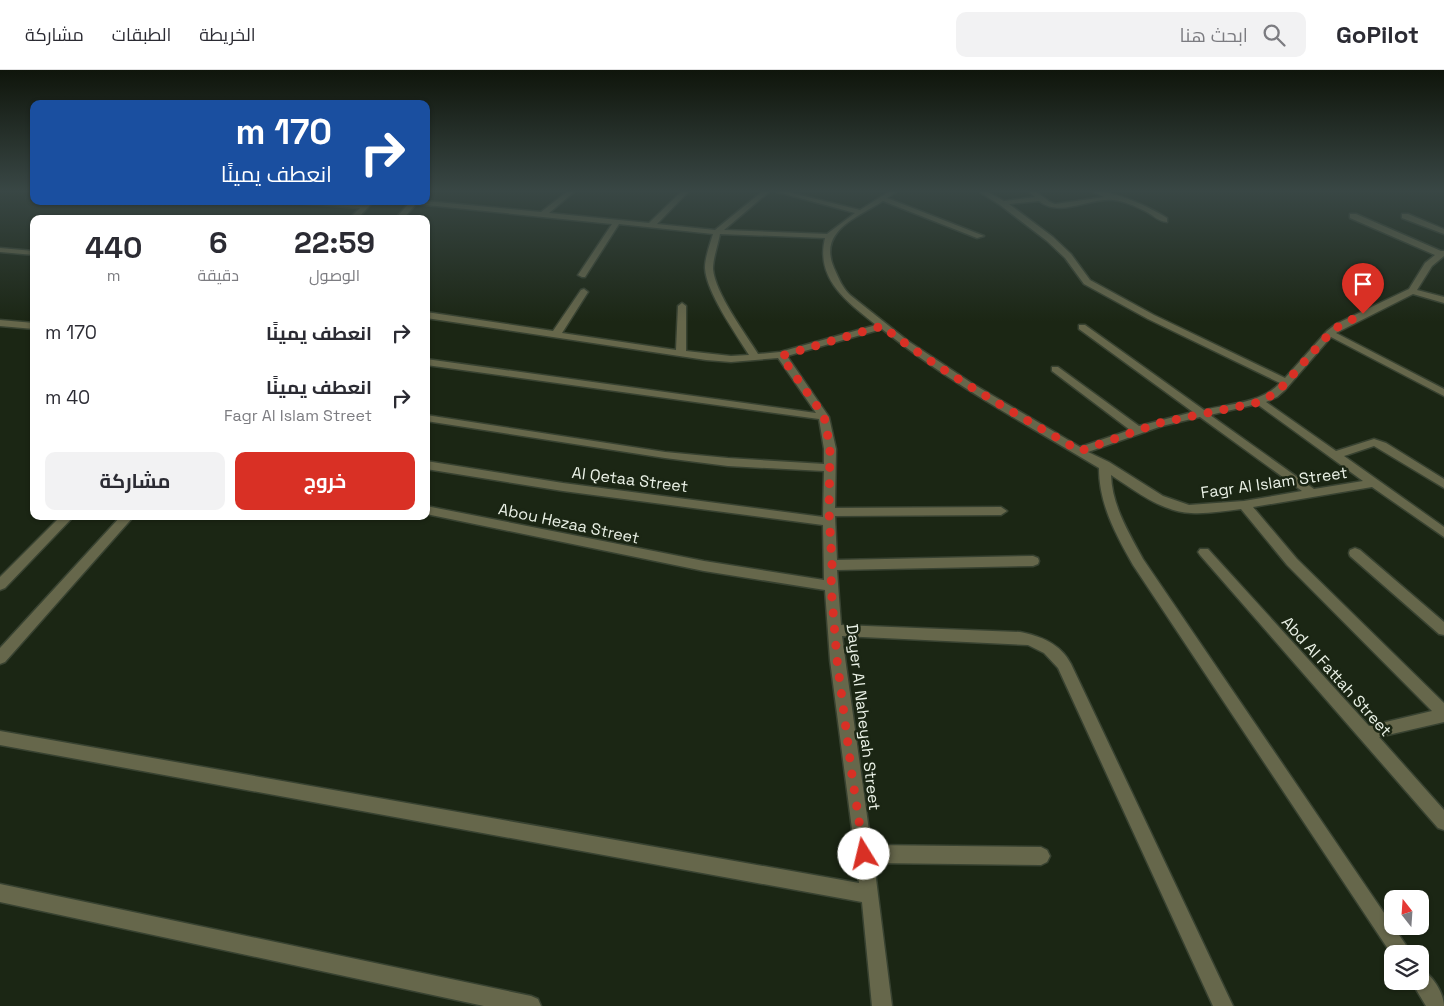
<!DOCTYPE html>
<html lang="ar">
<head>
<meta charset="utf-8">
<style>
	:root { --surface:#fff; --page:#f2f2f3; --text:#2b2b33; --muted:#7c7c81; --line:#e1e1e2; --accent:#d93025 }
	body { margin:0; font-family:"Space Grotesk",Cairo,sans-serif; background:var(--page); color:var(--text); direction:rtl; height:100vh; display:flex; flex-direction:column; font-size:19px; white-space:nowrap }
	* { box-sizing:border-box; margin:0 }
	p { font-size:16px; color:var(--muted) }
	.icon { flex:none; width:28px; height:28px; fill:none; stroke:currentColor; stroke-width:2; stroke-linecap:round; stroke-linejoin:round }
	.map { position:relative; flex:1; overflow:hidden; direction:ltr }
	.sheet { position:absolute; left:30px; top:145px; width:400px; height:305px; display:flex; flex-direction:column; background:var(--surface); border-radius:10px; box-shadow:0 1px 4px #0004; direction:rtl }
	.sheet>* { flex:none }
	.hud { position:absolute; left:30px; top:30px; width:400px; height:105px; border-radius:10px; box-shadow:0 1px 4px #0004; direction:rtl; background:#1a4fa0; color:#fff; overflow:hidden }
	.needle { width:32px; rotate:343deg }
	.tools { position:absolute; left:1384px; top:820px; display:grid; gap:10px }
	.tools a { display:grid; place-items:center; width:45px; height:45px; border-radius:10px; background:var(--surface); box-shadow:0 1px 4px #0004; font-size:25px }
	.pin { position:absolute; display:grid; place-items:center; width:42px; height:42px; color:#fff; margin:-51px -21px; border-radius:50% 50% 50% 0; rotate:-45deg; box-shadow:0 0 5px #0007 }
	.pin .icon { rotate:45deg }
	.me { position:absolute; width:55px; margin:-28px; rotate:351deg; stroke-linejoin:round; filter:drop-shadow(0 0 4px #0008) }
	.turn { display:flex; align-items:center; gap:18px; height:105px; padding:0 15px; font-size:22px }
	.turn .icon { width:65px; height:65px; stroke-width:2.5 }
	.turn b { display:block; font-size:35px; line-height:42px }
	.eta { display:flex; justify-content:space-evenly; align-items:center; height:85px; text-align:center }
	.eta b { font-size:30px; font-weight:700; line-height:35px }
	.action { display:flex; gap:10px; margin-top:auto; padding:10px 15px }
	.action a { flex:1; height:58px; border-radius:10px; background:var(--accent); color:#fff; font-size:20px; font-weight:700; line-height:58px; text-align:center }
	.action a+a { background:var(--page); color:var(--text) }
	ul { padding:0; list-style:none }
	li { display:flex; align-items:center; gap:15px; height:65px; padding:0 15px }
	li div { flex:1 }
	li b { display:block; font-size:19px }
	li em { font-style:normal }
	header { display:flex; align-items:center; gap:30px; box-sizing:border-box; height:70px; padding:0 25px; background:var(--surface); border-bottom:1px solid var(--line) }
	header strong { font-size:24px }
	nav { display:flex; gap:28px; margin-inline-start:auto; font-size:18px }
	.search { width:350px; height:45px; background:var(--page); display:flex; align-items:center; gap:12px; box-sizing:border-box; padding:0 18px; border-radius:10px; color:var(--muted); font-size:19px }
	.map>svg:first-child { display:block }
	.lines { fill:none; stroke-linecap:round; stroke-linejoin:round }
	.minor-casing { stroke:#384231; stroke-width:3 }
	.minor { fill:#66674b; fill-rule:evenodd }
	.route { stroke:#d93025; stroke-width:9; stroke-dasharray:0 16.2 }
	.labels { text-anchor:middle; stroke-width:5; stroke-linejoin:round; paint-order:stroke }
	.street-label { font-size:16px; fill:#eaf1e6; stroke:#1b2614 }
</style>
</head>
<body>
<header>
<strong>GoPilot</strong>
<div class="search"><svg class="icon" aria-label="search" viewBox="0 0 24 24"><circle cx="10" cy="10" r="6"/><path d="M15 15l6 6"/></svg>ابحث هنا</div>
<nav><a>الخريطة</a><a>الطبقات</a><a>مشاركة</a></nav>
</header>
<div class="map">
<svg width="1444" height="936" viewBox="0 0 1444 936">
	<rect width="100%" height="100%" fill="#1b2614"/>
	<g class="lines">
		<defs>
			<path id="minor" d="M568,121H575L549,143L649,153L682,121H689L657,154L715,160L763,121H770L724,160L827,164L855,143L774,121H784L860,140L890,121H897L887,128L984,166L977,168L883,131C856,148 818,161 834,198C839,209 842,217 850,225L908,271L973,314L1080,377L1130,360L1052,301V297H1058L1139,356L1193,342L1079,259V255H1085L1204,340C1229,334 1262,333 1280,313L1148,249L1084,214L1065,188L1047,171L1000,135L978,121H986L1004,131L1035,127L1028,121H1035L1050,132L1055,134L1104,127L1091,121C1113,120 1148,136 1167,148V152C1158,152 1151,143 1143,140C1135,136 1123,131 1114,130C1090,127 1060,148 1039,131L1009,134L1053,167L1071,184L1090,210L1154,245L1285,308L1327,261L1336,254L1409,219L1425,193L1435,185L1350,148V144H1356L1441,181H1444V186L1432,196L1417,220L1444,227V233L1413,224L1336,263L1444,319V326L1331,267L1285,320L1277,327L1266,332L1336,381L1374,369L1386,373L1444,409V418L1374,376L1344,386L1444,457V467L1372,417L1253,437L1297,489L1444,633V652L1379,667L1444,740V760L1438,758L1200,485L1198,482L1200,479H1208L1369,656L1432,641L1287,495L1241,439C1224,441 1207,444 1191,443C1162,442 1134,420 1111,405C1112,436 1129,463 1143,489L1412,884L1392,885L1133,495C1116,465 1099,434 1099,398C1026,354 949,313 882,259L787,286L829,347L836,379L835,438L1001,437L1007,441L1001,445L835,446L837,490L1033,486L1038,488L1039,491L1038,494L1033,496L837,500L841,555L1020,562C1041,566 1061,574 1071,594L1233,936H1213L1058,598L1044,583L1028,575L842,566L871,775L1041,777L1047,780L1050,786L1047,792L1041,795L874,793L892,936H872L862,832L0,675V661L859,813L830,590L825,520L704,501L426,444V436L704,491L824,510L823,455L563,421L426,399V391L563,413L823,447L824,401L728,396L665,388L426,351V345L665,382L728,388L824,394V379L819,349L426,295V289L816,343L778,288L731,292L706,290L426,248V242L553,261L581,220L584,219L588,222L562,263L676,280L678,236L682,233L686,236V281L731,286L749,285C736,264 706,222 705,198C705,187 710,174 713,164L619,154L585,207H582L578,205L612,154L416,134L403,149H395L411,131H426L541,142ZM720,164L825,168C815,210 848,232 876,255L780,282L758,284C745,263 715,223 713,199C713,188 718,175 720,164ZM1257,334L1363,411L1314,419L1210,345ZM1200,347L1302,421L1244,431L1189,435L1163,426L1109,392L1088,382L1162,356Z
				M292,131L363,134L366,131L373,132L357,149H349L360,138L295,133Z
				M1402,144H1408L1444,159V164L1402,148Z
				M0,178L34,181V185L0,182Z
				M0,250L34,253V259L0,256Z
				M61,446H74L5,518L0,520V507Z
				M121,446H134L5,592L0,594V578Z
				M1355,478L1360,480L1444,552V565L1439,564L1350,486L1349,483L1350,480Z
				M0,814L531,926L538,929L541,936H484L0,832Z
				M1420,899C1432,904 1444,923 1444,936H1426L1411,911H1420Z"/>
		</defs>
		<!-- minor casing -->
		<use href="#minor" class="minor-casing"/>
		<!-- minor -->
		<use href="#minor" class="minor"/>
	</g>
	<!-- sky -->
	<linearGradient id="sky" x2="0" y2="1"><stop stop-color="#0f150b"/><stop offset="0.48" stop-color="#394745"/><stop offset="1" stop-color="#394745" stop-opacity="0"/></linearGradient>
	<rect width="1444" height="252" fill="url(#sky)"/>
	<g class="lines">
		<!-- route -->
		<path class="route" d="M864,784L852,705L837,590L831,516L832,495L829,442L830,378L824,346L781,286L882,256C944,304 1013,342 1080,381L1159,353L1260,332L1272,325L1281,318L1330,263L1339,256L1363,244"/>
	</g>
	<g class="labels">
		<!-- street labels -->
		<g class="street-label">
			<text transform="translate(630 409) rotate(7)" y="6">Al Qetaa Street</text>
			<text transform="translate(1274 412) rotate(-8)" y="6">Fagr Al Islam Street</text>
			<text transform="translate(569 453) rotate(12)" y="6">Abou Hezaa Street</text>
			<text transform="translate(1337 606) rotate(48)" y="6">Abd Al Fattah Street</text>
			<text transform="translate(864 647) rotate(83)" y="6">Dayer Al Naheyah Street</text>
		</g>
	</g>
</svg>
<div class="tools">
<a><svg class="needle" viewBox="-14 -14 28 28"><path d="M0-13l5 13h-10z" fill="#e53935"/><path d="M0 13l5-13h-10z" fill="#7c7c81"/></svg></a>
<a><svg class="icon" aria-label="layers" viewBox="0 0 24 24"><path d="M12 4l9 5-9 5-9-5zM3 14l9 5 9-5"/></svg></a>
</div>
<div class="pin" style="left:1363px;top:244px;background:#d93025"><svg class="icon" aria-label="arrive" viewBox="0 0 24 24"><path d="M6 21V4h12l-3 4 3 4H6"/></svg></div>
<svg class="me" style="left:864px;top:784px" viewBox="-20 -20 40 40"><circle r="19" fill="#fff"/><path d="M0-13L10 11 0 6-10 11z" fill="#d93025"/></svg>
<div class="hud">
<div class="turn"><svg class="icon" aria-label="right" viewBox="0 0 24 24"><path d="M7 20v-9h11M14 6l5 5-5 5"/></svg><div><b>170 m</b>انعطف يمينًا</div></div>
</div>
<section class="sheet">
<div class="eta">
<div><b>22:59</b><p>الوصول</p></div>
<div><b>6</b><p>دقيقة</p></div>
<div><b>440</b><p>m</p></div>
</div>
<ul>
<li><svg class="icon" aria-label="right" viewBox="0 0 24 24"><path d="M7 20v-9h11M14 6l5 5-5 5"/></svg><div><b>انعطف يمينًا</b></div><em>170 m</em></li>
<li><svg class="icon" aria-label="right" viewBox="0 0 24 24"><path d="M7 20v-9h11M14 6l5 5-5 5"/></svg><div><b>انعطف يمينًا</b><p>Fagr Al Islam Street</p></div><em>40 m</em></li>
</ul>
<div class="action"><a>خروج</a><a>مشاركة</a></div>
</section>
</div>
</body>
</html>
